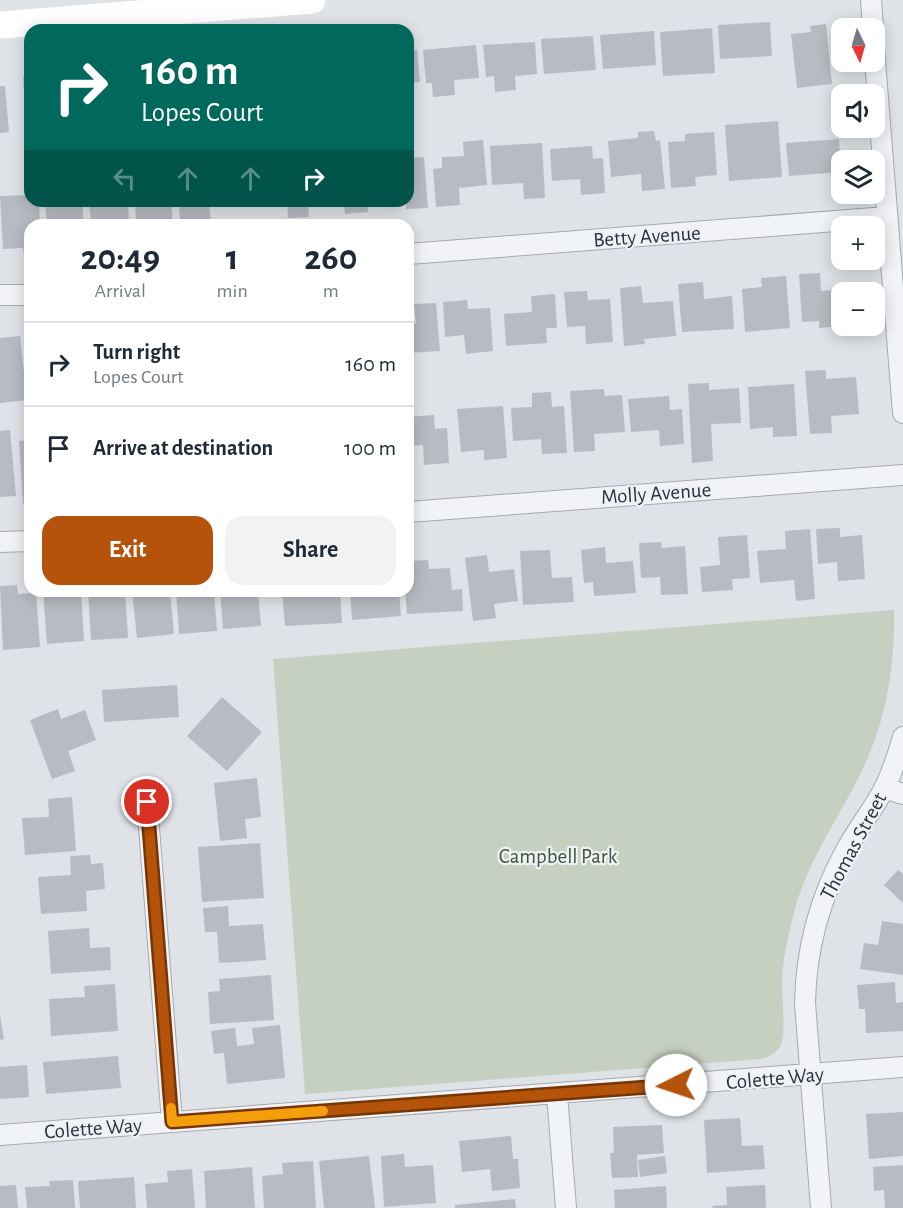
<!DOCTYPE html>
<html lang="en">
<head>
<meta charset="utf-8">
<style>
	:root { --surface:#fff; --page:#f2f2f3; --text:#1f2937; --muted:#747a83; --line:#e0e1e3; --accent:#b45309 }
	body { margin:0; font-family:"Alegreya Sans",sans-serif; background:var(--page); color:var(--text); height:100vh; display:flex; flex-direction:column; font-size:22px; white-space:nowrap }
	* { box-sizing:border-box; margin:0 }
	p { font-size:20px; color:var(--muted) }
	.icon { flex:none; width:33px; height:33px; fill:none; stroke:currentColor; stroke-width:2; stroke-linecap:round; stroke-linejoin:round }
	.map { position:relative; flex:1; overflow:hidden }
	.details { position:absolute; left:24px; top:219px; width:390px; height:378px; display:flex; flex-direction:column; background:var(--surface); border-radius:18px; box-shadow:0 3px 15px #0003 }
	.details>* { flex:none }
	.banner { position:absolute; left:24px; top:24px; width:390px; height:183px; border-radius:18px; box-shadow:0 3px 15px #0003; background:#00695c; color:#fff; overflow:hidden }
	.needle { width:39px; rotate:175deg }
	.controls { position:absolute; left:831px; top:18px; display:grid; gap:12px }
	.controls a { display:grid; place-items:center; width:54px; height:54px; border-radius:12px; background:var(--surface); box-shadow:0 3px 15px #0003; font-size:30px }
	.pin { position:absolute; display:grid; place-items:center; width:51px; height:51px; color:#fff; margin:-26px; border:3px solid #fff; border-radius:50%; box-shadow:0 2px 6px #0007 }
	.me { position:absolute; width:66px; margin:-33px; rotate:266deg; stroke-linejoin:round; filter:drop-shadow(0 0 4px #0008) }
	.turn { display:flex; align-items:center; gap:21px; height:126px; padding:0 18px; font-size:27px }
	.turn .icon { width:78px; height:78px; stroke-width:2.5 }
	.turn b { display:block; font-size:42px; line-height:51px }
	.lanes { display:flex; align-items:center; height:57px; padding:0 18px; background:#0003; justify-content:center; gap:30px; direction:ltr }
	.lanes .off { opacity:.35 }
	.eta { display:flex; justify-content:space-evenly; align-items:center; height:102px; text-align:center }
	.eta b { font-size:36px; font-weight:700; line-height:42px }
	.action { display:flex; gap:12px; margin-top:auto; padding:12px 18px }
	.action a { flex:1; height:69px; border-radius:18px; background:var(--accent); color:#fff; font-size:24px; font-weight:700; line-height:69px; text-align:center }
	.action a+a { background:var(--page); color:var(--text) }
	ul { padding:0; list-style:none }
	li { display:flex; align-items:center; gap:18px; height:84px; padding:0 18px; border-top:2px solid var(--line) }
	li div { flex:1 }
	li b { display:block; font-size:22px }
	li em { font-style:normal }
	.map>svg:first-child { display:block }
	.green { fill:#c6d0c1 }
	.building { fill:#b7bcc3 }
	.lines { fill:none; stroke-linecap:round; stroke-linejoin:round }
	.street-casing { stroke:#a5aab0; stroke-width:22 }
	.street { stroke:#f1f3f6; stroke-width:20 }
	.secondary { stroke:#fff; stroke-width:27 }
	.route-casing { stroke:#753606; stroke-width:15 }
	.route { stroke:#b45309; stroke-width:10 }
	.slow { stroke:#f59e0b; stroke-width:10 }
	.labels { text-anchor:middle; stroke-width:4.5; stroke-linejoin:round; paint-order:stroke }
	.street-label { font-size:21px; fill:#2a313c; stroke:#eef1f5 }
	.park-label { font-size:21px; fill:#405639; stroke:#eef1f5 }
</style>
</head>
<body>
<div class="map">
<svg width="903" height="1208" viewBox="0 0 903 1208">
	<rect width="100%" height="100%" fill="#dfe3e7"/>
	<!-- green -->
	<path class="green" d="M894,610C895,666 887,719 862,770C840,817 809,858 795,909C789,932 783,957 782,981C782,996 786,1032 781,1044C777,1054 769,1057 760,1059L305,1094L273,659Z"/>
	<!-- building -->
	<path class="building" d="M770,22L772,56L720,59L718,25Z
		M826,24L832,84L797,88L791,34L811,32L810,26Z
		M712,28L715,73L663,76L660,32Z
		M654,31L656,65L603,69L600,35Z
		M593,36L596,70L544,74L541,39Z
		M535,42L537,74L515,76L516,90L495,92L494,76L486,77L483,45Z
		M476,45L479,78L454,80L455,95L433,97L432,83H426L423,50Z
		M408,50H417L420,82L408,83Z
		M30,76V140H27L23,77Z
		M0,86H5L9,132L0,133Z
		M778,121L782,177L729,181L725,125Z
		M654,131L656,141L660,140L665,189L642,191L641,174L611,177L608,141L638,138V132Z
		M714,132L717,175L695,177L696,186L671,188L668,142L685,141V134Z
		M839,139L841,172L789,176L786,143Z
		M483,140L487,185L459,188L460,205L436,207L433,169L442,168V157L464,156L463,142Z
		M542,143L545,198L524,199L523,183L492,185L490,146Z
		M592,146L593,159L603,158L605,193L581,195L580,179L552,181L550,149Z
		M424,157L428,208L406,209L408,158Z
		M30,195V201H39L40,225H30V256H24L23,248L3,249L0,196Z
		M45,201H82L84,225H47Z
		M89,201H128L129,225H91Z
		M135,201H171L173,225H136Z
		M179,201H209L211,225H180Z
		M287,201H308L309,217L288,218Z
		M323,201H367L368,212L345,214L344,204L323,206Z
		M820,273L821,291L850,289V292H842V326L819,328V321L802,322L799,274Z
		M786,276L790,328L745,332L742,289L762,287L761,278Z
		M703,282L704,299L732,296L734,329L682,332L678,284Z
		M641,286L643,303L673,301L676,336L644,339L645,344L624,346L620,288Z
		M587,291L588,300L610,299L613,342L586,344L585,326L567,327L564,292Z
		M555,294L557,328H546L547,343L506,346L504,314L532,312L531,296Z
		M467,300L468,309L490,308L493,351L466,354L464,335L445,337L443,302Z
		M436,303L440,351L408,353V324L416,323L414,304Z
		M20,336L27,400L0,403V338Z
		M826,370V379L856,377L859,414L831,416L832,433L810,434L805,371Z
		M709,383V390L739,388L741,423L711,424L713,461L692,463L688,384Z
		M794,384L797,436L773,437V427L750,429L748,387Z
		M604,389L605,396L622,395L625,432L594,434L595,451L574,452L570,391Z
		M551,392L552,407L564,406L567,453L542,454L541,439L513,441L511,408L532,407V393Z
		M669,396L670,410L682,409L684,444L660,446L659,430L631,432L628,399Z
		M503,406L507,458L484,460V450L461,452L457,409Z
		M434,415L435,429L447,428L449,463L424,465L423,445L408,446V417Z
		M10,430L16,496L0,497V431Z
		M30,440V504H23L19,441Z
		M840,528V537L862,535L865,579L838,581L837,562L818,564L816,529Z
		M810,529L815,599L796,601L794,580L760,583L757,551L786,549L785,531Z
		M747,535L750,578L732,579L733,590L702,592L700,567L720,565L718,537Z
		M661,542L662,548L685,546L688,594L661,595L660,577L641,578L639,543Z
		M605,547L606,563L633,561L636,593L594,596L593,582L584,583L581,550Z
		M550,550L552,578L572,577L574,602L523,605L520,551Z
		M487,555L489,572L514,569L518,601L494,604L496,618L473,621L465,558Z
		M428,560L429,569L450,568L452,590L462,589L463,611L407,614L405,591H408V561Z
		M17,585L18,594L36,593L40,647L3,650L0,586Z
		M43,591H81L84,641L47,644Z
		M88,591H125L128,638L91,640Z
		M132,591H170L174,634L137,638Z
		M176,591H214L217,631L179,634Z
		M220,591H258L261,626L223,629Z
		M282,591H306L307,594L321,593V591H340L342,623L285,626Z
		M350,591H399L401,616L352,620Z
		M177,685L179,717L104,722L102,690Z
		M222,697L262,732L227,771L187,736Z
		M58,709L61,719L85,710L96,740L68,751L75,771L52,779L30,720Z
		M257,778L261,817L245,819L247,838L220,841L214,783Z
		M72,797L76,851L25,855L22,818L49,817L48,799Z
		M260,843L264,898L202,902L198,847Z
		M90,855L91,864L103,863L105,889L86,891L87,911L41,914L38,877L71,875L70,856Z
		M898,870L903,874V903L884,885Z
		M228,906L229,926L263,924L266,960L219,963L217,932H205L203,908Z
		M882,921L903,924V975L860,969L864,943L878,945Z
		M89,928L90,948L110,947L111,970L51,974L48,931Z
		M271,975L274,1020L210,1024L208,992L220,991L219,979Z
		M895,982L896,1003L903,1002V1031L866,1033L865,1009H859L857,985Z
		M115,984L118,1031L51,1036L49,999L85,997L84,986Z
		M0,1015L4,1039L0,1040Z
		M280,1025L285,1078L227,1084L224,1053L214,1054L211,1031L235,1028L237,1046L254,1044L252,1028Z
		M118,1056L121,1088L46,1094L43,1062Z
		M27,1065L29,1097L0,1099V1067Z
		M903,1112V1156L869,1159L866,1114Z
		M740,1118L742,1146L763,1145L765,1169L707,1173L704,1120Z
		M662,1125L664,1153L637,1155L638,1177L612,1178L610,1153H614L613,1127Z
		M511,1136L513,1159H518L520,1188L492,1191L490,1169L462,1172L459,1141Z
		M404,1154L405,1167L433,1165L436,1203L384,1207L381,1156Z
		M369,1156L375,1208H324L319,1161Z
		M665,1156L667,1173L640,1177L638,1160Z
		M313,1161L316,1208H264L262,1176L283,1174L282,1163Z
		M903,1165V1208H885L884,1190L874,1191L873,1167Z
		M252,1167L255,1208H206L204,1171Z
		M192,1169L195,1208H147L145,1184L168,1182L167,1171Z
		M134,1177L136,1208H80L78,1181Z
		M73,1180L75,1208H27L25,1187L50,1186L49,1181Z
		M16,1185L18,1208H0V1186Z
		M765,1185L766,1208H713L712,1206L727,1205L726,1187Z
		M666,1186L667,1208H615L614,1190Z
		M515,1199L516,1208H455V1205Z"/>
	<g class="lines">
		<defs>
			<path id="street" d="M871,0L873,28
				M874,48L903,413
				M408,254L887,217
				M0,295H30
				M408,512L903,475
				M0,542L30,541
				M884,788L903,794
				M147,802L172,1122
				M557,1094L566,1208
				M0,1135L903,1067
				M821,1208L805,1003C806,949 819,900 845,852C856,831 872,811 884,789C892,773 898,754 903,737"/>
		</defs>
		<!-- street casing -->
		<use href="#street" class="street-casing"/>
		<!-- street -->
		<use href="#street" class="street"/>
		<!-- secondary -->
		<path class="secondary" d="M0,25L312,0"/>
	</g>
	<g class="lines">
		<defs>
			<path id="route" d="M147,802L172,1122L676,1085"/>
		</defs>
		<!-- route casing -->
		<use href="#route" class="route-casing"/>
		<!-- route -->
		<use href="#route" class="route"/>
		<!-- slow -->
		<path class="slow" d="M171,1108L172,1122L323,1111"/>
	</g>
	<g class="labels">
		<!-- street labels -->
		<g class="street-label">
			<text transform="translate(647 236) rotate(-4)" y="7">Betty Avenue</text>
			<text transform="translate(656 493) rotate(-4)" y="7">Molly Avenue</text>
			<text transform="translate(853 846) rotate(-62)" y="7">Thomas Street</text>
			<text transform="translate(775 1078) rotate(-5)" y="7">Colette Way</text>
			<text transform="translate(93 1128) rotate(-4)" y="7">Colette Way</text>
		</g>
		<!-- park labels -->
		<g class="park-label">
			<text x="558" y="863">Campbell Park</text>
		</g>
	</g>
</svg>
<div class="controls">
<a><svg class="needle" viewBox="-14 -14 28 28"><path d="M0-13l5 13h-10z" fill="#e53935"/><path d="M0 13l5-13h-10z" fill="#747a83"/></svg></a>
<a><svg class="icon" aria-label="sound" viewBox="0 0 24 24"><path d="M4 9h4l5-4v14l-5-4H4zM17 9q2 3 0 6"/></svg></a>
<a><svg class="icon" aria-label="layers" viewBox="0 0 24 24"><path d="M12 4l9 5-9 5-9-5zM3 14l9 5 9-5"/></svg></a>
<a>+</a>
<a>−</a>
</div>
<div class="pin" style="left:147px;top:802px;background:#d93025"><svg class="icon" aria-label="arrive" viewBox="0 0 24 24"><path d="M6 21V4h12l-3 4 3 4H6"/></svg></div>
<svg class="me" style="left:676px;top:1085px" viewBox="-20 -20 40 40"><circle r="19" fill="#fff"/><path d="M0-13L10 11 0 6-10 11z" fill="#b45309"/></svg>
<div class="banner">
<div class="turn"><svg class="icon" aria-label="right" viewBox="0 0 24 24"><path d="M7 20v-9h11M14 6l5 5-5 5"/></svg><div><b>160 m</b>Lopes Court</div></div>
<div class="lanes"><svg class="icon off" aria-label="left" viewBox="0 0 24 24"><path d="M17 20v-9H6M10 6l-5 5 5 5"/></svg><svg class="icon off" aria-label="ahead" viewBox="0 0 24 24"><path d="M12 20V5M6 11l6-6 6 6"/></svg><svg class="icon off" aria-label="ahead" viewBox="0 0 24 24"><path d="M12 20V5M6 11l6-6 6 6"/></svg><svg class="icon" aria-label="right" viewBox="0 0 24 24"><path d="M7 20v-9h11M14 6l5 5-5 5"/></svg></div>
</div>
<section class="details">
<div class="eta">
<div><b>20:49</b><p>Arrival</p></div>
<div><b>1</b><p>min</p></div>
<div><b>260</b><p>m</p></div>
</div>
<ul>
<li><svg class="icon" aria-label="right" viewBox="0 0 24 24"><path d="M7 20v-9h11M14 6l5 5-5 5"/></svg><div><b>Turn right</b><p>Lopes Court</p></div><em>160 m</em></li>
<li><svg class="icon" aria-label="arrive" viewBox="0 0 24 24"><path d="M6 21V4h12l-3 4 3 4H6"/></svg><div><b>Arrive at destination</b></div><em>100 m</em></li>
</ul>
<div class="action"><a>Exit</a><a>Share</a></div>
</section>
</div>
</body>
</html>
